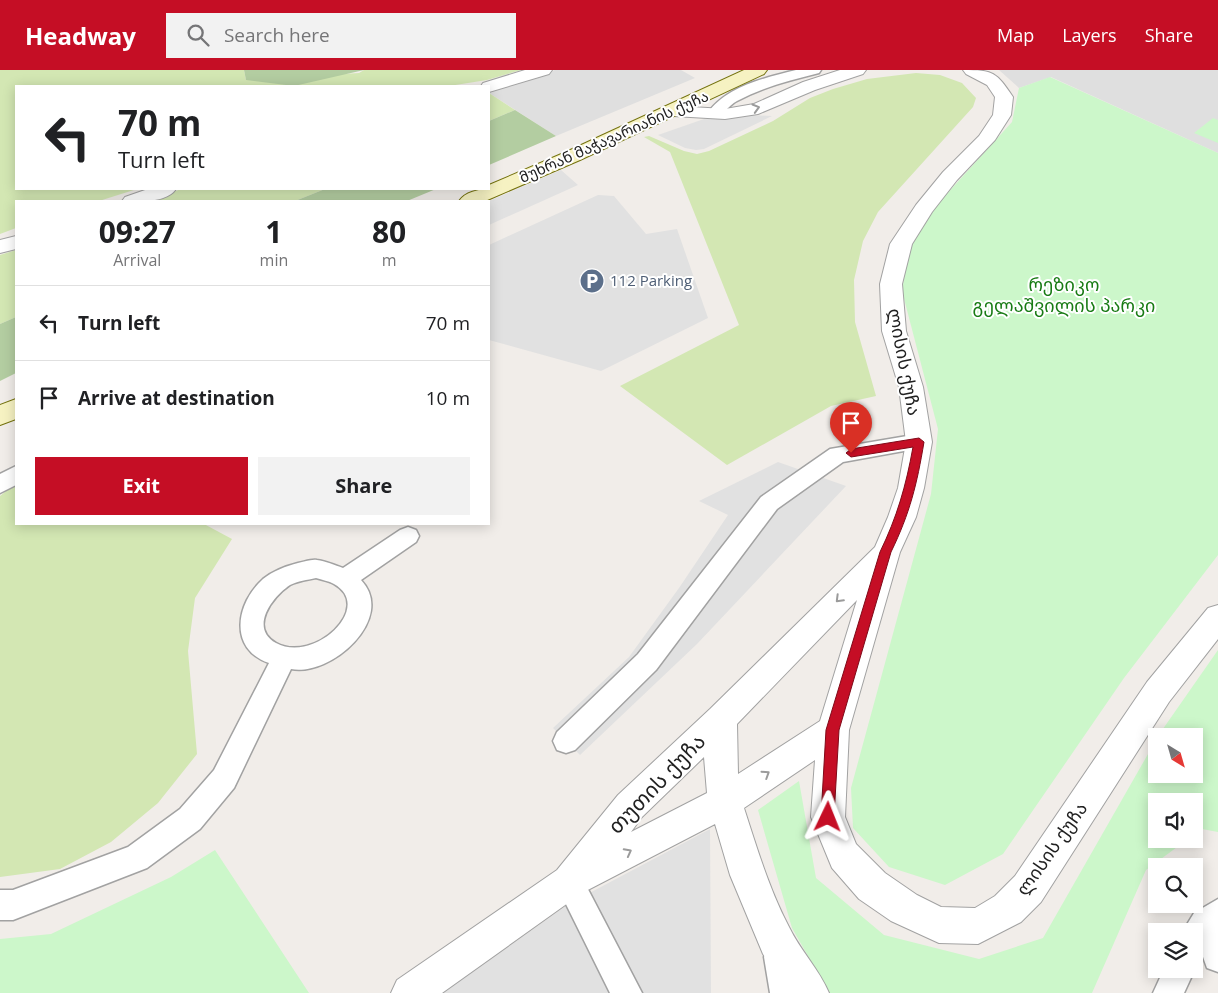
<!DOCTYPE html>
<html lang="en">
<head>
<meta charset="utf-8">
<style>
	:root { --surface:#fff; --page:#f2f2f2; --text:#202124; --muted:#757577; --line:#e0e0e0; --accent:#c50e25 }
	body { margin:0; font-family:"Open Sans","Noto Sans Georgian",sans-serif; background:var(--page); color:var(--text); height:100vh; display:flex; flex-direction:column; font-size:19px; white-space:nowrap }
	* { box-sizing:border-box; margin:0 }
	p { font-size:16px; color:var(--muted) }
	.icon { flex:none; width:28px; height:28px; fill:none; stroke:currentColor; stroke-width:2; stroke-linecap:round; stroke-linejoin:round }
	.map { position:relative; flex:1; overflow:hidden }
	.sheet { position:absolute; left:15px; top:130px; width:475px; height:325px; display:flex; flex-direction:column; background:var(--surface); border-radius:0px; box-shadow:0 2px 12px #0003 }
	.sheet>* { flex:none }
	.hud { position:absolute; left:15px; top:15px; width:475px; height:105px; border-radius:0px; box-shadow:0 2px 12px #0003; background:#fff; color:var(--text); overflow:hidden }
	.needle { width:32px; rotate:143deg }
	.fabs { position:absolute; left:1148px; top:658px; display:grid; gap:10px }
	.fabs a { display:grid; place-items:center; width:55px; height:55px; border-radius:0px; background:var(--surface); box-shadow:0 2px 12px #0003; font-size:25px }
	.pin { position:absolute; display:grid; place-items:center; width:42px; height:42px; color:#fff; margin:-51px -21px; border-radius:50% 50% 50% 0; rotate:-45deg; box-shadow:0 0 5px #0007 }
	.pin .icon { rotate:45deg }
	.me { position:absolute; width:55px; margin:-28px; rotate:2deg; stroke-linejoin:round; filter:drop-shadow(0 0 4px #0008) }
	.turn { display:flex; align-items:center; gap:18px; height:105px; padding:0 20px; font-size:22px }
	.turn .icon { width:65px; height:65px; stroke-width:2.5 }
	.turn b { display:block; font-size:35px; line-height:42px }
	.eta { display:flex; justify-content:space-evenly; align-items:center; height:85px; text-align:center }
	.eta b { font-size:30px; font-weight:700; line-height:35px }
	.cta { display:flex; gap:10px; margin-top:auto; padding:10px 20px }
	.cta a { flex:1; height:58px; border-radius:0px; background:var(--accent); color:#fff; font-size:20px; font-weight:700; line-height:58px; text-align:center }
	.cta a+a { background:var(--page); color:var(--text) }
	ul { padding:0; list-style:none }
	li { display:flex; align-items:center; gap:15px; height:75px; padding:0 20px; border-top:1px solid var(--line) }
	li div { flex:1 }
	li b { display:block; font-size:19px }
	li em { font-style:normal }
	header { display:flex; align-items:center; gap:30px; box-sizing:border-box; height:70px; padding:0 25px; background:var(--accent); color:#fff }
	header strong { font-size:24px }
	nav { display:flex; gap:28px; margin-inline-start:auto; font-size:18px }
	.search { width:350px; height:45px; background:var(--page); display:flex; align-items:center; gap:12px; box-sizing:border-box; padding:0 18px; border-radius:0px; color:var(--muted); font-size:19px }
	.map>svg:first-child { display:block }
	.residential { fill:#dfdfdf }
	.grass { fill:#d3e7b3 }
	.forest { fill:#b3cda1 }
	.park { fill:#ccf7ca }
	.parking { fill:#e1e1e1 }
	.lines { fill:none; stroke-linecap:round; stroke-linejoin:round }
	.service-casing { stroke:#a2a2a2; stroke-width:3 }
	.minor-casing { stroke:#a2a2a2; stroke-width:2 }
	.secondary-casing { stroke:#74720d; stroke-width:2 }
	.service { fill:#fff; fill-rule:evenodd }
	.minor { fill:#fff; fill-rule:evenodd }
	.secondary { fill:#f6f2c2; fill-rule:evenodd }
	.oneway { stroke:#9b9b9b }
	.route { fill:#c50e25; stroke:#800918 }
	.labels { text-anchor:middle; stroke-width:4; stroke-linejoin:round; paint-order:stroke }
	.far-street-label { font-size:15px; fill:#212121; stroke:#fff }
	.far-service-label { font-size:15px; fill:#4e5e75; stroke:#fff; text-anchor:start }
	.park-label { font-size:18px; fill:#187b14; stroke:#fff }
	.street-label { font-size:18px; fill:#212121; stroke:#fff }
	.near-street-label { font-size:21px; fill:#212121; stroke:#fff }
</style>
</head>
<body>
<header>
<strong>Headway</strong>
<div class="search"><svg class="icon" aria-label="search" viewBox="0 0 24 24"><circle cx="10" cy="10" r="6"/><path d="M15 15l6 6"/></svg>Search here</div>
<nav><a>Map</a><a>Layers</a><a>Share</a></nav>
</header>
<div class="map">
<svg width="1218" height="923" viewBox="0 0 1218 923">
	<rect width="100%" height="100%" fill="#f1ede9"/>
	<!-- residential -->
	<path class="residential" d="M555,0H681L695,8L556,66L489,23V20Z
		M999,0H1218V83L1051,7L1019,18Z"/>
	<!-- grass -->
	<path class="grass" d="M0,0H244L246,10L359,3L364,0H521L487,10L449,16H16V119H137L99,131H16V158L0,164Z
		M916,3L940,5L962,13L976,28L973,37L878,142L863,171L854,210L855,252L876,326L831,336L727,395L620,316L739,255L670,82L644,67L649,66L684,81L697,84L709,81L773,51L810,28L833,19L867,9Z
		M489,23L515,40L489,51Z
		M181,119H325L295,131H148Z
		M16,180V247L0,254V185Z
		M16,413V454H204L232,469L195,528L188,581L197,684L158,733L111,772L60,799L0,807V426Z"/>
	<!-- forest -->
	<path class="forest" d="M244,0H364L294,16L246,10Z
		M515,40L556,66L489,95V51Z
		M325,119H436L407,131H295Z
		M16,247V303L0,311V254Z"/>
	<!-- park -->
	<path class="park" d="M1050,7L1218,83V485L1124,608L1003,784L945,815L889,797L853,758L851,718L931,424L938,359L902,221L909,179L934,138L1012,52L1019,18Z
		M1213,48L1218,50V73L1194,63Z
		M1218,580V762L1202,759L1194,765V731H1156V769H1188L1146,800L1092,923H829L792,858L758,740L799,711L816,808L884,865L979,889L1043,868L1156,670V704H1194V666H1158Z
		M215,780L309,923H0V869L51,864L171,807Z"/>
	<!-- parking -->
	<path class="parking" d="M750,45L772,46L704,79L696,80L685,78L658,65L704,49Z
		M561,100L578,115L489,155V131Z
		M598,125L614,126L646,164L677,159L708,248L601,301L489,270V175Z
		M778,392L846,416L697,574L580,685L553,658L629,587L679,518L728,445L699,431Z
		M710,759L711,923H443L567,835Z"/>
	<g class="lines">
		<defs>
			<path id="service" d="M796,0H821L819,3C791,10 763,17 737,31C727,36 721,50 709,47L707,44C726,16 765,8 796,0Z
				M919,364L926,367L929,372L926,377L843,392L777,439L656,600L575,680L566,683L557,680L553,671L557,662L638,584L761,427L830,379Z
				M16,396V415L0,423V404Z
				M408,457L416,460L419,466L416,472L361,510C397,548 331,607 291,599L234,718L200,759L147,798L13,850H0V820H13L128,777L180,739L214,700L269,593C228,579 236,533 263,509C273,501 286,496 298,493C304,492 311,489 317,490C325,491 335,495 343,498L400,460ZM316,508C322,510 329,511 334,514C375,537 314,594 276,573C249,558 272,527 290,515C298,511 307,510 316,508Z
				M569,798L579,802L642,923H610L555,812L559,802Z
				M1218,829V902L1207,898L1202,884L1194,887V861H1183L1194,843Z
				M779,872L790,876L794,887L800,923H770L764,887L768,876Z
				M1194,895L1195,899L1184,923H1153L1164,899H1194Z"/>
			<path id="minor" d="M525,0H552L549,4L489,22V16H481L483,13Z
				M840,0H866L863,4L815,20L758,44L725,49L673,46L667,45L664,41L667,37L673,36L725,39L754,34L803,12Z
				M963,0C994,0 996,2 1013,27L1011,45L995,70L957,110L932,142L912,174L902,214L906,261L923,317L932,372L924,418L916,447L900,482L849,660L845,747L856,774L885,803L917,825L941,837L975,838L995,826L1015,806L1147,612L1208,538L1218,535V569L1169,632L1041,832L1021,852L978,874L939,873L891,851L859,829L832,798L811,747L815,690L744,738C757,778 769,819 789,857C800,880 819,899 829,923H788L763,884L730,805L715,754L582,823L442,923H391L397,910L557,800L618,725L710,639L875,477L888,447L898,418L906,372L899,317L882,261L880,214L890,174L916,135L943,102L979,66L993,45L995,27L987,15L966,4ZM857,530L820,651L738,704L737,654ZM704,687L707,723L631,762L642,747Z
				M148,119H176C167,133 137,132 122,131L125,127Z
				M16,166V179L0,183V170Z"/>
			<path id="secondary" d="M744,0H767L764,4L580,90L485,131H459C465,122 479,119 489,119V115L566,82Z
				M16,329V349L0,355V335Z"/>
		</defs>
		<!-- service casing -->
		<use href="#service" class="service-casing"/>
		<!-- minor casing -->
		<use href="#minor" class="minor-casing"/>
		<!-- secondary casing -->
		<use href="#secondary" class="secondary-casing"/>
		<!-- service -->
		<use href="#service" class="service"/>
		<!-- minor -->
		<use href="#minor" class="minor"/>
		<!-- secondary -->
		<use href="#secondary" class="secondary"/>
	</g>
	<!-- one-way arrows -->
	<defs><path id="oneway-chevron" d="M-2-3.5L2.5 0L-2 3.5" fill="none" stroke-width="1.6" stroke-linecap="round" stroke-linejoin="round" transform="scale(1.25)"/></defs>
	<g class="oneway">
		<use href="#oneway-chevron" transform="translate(756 38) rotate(-16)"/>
		<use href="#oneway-chevron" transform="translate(839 529) rotate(135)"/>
		<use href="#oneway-chevron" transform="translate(766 704) rotate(-33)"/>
		<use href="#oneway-chevron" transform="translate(628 782) rotate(-28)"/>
	</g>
	<!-- route -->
	<path class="route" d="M919,368L924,372C917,414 910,443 891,482L839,660L834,747L832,752L828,754L823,752L821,747L826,660L880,482C897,447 906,416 913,377L851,387L846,383L851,379Z"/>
	<!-- icons -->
	<defs>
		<symbol id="parking-disc" viewBox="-11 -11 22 22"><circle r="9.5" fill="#5c6f8a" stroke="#fff"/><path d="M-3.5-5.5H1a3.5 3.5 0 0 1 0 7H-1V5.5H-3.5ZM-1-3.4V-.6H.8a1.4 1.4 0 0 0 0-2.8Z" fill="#fff"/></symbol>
	</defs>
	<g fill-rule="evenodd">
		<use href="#parking-disc" x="578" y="197" width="28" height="28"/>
	</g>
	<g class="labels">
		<!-- far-street labels -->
		<g class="far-street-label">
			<text transform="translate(614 67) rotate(-24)" y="5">მუხრან მაჭავარიანის ქუჩა</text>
		</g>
		<!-- far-service labels -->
		<g class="far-service-label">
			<text x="610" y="216">112 Parking</text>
		</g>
		<!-- park labels -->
		<g class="park-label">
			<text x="1064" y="221">რეზიკო<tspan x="1064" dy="21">გელაშვილის პარკი</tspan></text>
		</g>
		<!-- street labels -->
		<g class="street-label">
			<text transform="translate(904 292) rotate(79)" y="6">ლისის ქუჩა</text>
			<text transform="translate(1052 779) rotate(-55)" y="6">ლისის ქუჩა</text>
		</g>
		<!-- near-street labels -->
		<g class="near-street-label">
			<text transform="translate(657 714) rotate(-46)" y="7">თუთის ქუჩა</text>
		</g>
	</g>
</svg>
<div class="fabs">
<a><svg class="needle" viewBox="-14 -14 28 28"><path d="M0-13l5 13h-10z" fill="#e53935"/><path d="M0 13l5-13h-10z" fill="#757577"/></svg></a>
<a><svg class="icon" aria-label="sound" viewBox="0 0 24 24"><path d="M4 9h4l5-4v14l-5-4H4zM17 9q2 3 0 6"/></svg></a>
<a><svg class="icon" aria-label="search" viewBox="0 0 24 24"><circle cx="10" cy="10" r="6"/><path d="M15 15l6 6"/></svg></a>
<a><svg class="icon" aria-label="layers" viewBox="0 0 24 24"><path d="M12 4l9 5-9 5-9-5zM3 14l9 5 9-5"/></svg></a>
</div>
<div class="pin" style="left:851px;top:383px;background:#d93025"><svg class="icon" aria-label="arrive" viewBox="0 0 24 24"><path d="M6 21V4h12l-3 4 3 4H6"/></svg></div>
<svg class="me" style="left:828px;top:747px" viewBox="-20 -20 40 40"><path d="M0-17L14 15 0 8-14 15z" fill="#c50e25" stroke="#fff" stroke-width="4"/></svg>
<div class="hud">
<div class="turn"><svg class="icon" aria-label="left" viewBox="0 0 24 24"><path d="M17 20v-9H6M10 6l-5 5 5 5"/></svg><div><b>70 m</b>Turn left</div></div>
</div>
<section class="sheet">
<div class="eta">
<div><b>09:27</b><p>Arrival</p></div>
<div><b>1</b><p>min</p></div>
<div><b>80</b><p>m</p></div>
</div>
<ul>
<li><svg class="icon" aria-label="left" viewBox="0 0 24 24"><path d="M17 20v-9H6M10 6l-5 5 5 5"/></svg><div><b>Turn left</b></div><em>70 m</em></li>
<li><svg class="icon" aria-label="arrive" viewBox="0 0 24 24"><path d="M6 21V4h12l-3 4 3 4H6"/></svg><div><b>Arrive at destination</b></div><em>10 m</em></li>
</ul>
<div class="cta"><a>Exit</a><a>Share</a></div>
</section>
</div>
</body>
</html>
